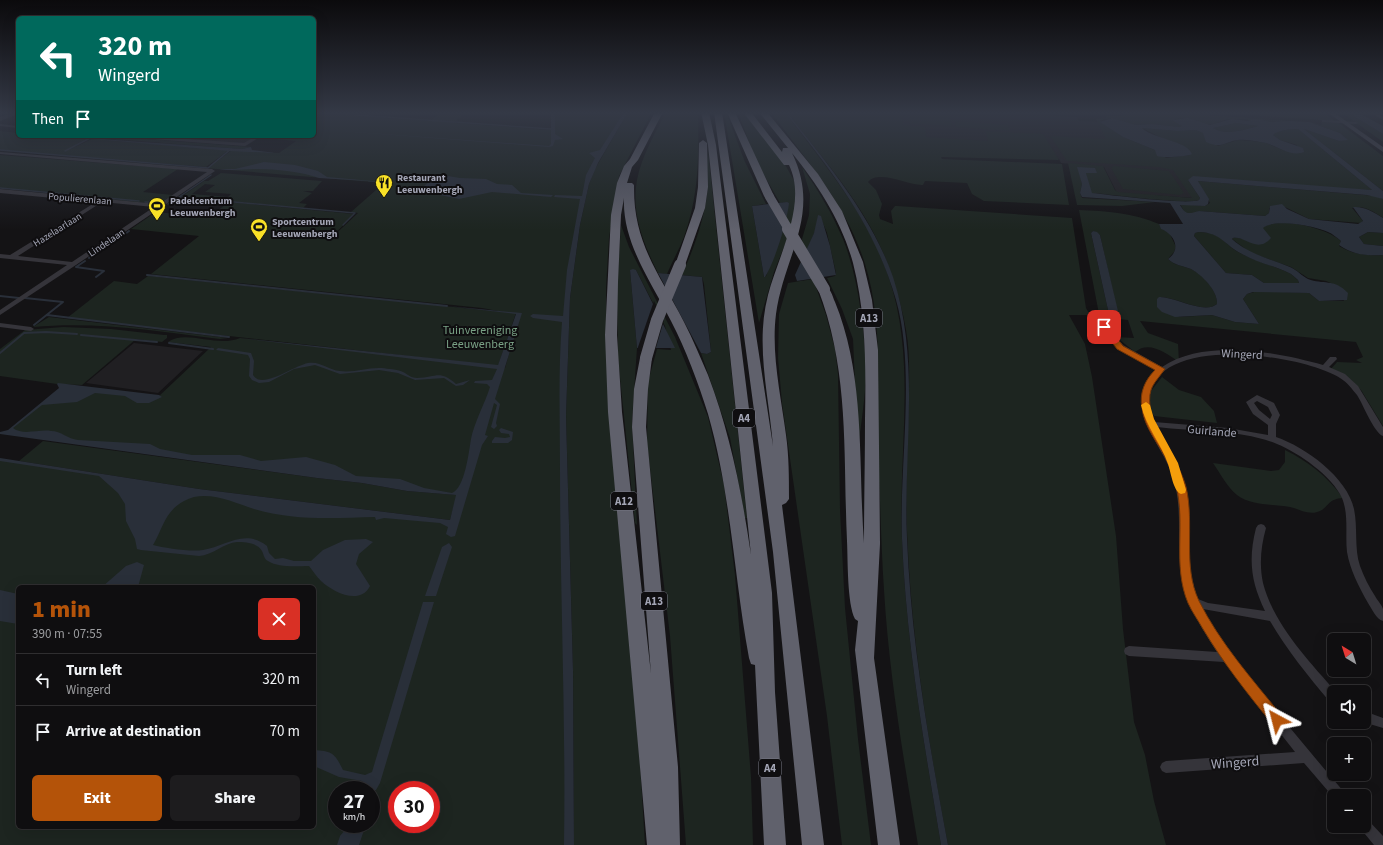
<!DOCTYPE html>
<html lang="en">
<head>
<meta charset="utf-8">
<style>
	:root { --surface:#0f0e10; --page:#1d1c1e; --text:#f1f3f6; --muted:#9b9c9f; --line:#2f2e30; --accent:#b45309 }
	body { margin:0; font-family:"Source Sans 3",sans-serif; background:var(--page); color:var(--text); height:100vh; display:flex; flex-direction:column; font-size:15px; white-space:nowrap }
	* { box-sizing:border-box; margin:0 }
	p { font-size:13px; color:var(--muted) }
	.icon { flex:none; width:22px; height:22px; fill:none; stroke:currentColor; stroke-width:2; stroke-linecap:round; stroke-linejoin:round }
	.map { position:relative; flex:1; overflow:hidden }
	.drawer { position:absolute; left:16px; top:585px; width:300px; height:244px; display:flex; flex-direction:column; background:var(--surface); border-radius:6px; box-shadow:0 4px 16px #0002,0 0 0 1px var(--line) }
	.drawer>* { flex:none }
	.top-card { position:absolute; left:16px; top:16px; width:300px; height:122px; border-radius:6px; box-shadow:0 4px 16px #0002,0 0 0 1px var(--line); background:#00695c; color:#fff; overflow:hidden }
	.needle { width:26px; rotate:322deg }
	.tools { position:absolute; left:1327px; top:633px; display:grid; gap:8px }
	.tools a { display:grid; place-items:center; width:44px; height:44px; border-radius:6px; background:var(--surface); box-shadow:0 4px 16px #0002,0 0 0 1px var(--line); font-size:20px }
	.speed { position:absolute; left:328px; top:781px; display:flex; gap:8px; font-size:20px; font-weight:700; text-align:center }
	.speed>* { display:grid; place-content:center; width:52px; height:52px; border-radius:50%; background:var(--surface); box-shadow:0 4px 16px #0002,0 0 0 1px var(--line); line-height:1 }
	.speed small { font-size:10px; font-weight:400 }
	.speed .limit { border:6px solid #d22; background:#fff; color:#111 }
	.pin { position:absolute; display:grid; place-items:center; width:34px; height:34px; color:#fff; margin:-17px; border-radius:8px; box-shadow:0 2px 6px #0006 }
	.me { position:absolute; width:44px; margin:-22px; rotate:322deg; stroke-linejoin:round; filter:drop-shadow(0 0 3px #0008) }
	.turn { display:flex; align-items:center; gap:14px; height:84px; padding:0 16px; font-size:18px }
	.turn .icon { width:52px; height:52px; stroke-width:2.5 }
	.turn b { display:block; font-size:28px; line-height:34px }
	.then { display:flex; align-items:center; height:38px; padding:0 16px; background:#0003; gap:8px; font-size:15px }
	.round { display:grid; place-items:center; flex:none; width:42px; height:42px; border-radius:6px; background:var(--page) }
	.overview { display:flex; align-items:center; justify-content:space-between; height:68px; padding:0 16px }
	h1 { font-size:24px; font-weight:800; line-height:30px; color:var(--accent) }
	.action { display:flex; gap:8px; margin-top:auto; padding:8px 16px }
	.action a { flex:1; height:46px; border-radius:6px; background:var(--accent); color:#fff; font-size:16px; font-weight:800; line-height:46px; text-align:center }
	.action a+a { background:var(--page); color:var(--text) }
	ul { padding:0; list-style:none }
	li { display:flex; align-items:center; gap:12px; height:52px; padding:0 16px; border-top:1px solid var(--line) }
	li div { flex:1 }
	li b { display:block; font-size:15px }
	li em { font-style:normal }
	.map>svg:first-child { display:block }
	.built { fill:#201f22 }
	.green { fill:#1d2520; fill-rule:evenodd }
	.water { fill:#292f39; fill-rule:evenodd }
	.pier { fill:#141315 }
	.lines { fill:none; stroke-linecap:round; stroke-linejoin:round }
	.stream-far1 { stroke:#292f39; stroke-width:1.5 }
	.stream { stroke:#292f39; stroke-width:2 }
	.minor { fill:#35343a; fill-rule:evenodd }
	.tertiary { fill:#35343a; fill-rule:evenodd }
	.secondary { fill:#42424a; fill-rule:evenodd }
	.motorway { fill:#60616c; fill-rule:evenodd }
	.motorway-bridge-far1 { stroke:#60616c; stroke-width:9 }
	.motorway-bridge { stroke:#60616c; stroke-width:12 }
	.route { fill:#b45309; stroke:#753606 }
	.slow { fill:#f59e0b }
	.labels { text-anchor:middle; stroke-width:4; stroke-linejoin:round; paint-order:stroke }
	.far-poi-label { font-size:10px; font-weight:bold; fill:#a4a6b6; stroke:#0f0e10; text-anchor:start }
	.far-street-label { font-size:10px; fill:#a4a6b6; stroke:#0f0e10 }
	.shield { fill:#0f0e10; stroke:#777884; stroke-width:1 }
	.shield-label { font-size:11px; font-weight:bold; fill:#a4a6b6 }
	.park-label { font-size:12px; fill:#7aa286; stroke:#0f0e10 }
	.street-label { font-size:12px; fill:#a4a6b6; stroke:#0f0e10 }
	.near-street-label { font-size:14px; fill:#a4a6b6; stroke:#0f0e10 }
</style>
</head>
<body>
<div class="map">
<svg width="1383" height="845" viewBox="0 0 1383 845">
	<rect width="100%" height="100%" fill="#141315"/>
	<!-- built -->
	<path class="built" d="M790,112H1053L1056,116L1077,117L1079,121L1100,122L1173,168L1193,198L1117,193L1104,167L1061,163L1059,159L826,153Z
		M114,136H262L246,146Z
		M134,343L203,351L158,393L86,383Z"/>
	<!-- green -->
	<path class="green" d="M441,112H466L454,123L551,130V145L553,112H626L600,154L586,185L570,271L564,372L568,845H0V460L207,492L454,522L461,495L5,433L63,386L158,397L211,347L168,342C186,329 217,348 240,338L505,368L520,314L516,313L498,366L67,318L114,281L137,284L148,276L503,312L482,308L151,274L199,236L131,229L156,212L209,217L229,202L354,214L328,241L358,213L351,212L384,183L0,151L208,168L232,150L279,153L296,141L263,138L266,136H314V113L430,121ZM18,587H314V827H18ZM337,790H371V824H337ZM397,790H431V824H397Z
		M628,112H652L619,176L609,238L606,288V332L637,713L645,845H574L573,670L566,416L570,298L580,225L589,184L595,169Z
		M666,112H698C699,155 699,196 684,237C679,250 672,262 667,274L658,273C640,237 627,202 642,162C648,145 658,128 666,112Z
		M724,112H726L745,162L766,204L752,206L764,277L766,276L780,239L787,202L780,203L756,161L738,112H746L779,154L796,184V217L774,272L759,323Z
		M771,112H785C824,165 868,214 889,278C917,362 898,451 902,539C906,642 924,743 941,845H918C904,761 889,675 884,590C882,560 881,531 880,501C879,478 877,455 877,432C878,376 882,318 865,264C846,203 807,162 771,112Z
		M787,112H902L903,125L925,127L926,137L988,141L986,131L1043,134L1059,160L941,157L942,159L1062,164L1069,205L984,201L972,194L967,183L925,181L923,185C909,186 879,169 868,182L876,190L882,204L879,215L880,219L893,224L891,211L895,206H897L1072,218L1086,308L1090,315H1069L1085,344L1092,377L1116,536L1123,629L1134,722L1145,755L1154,801L1166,845H948C928,741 911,637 907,531C905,486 908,441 909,395C909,374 910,351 906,330C903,312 898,294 892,277C873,214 826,163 787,112Z
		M908,112H949L952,126L910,124Z
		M1128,112H1163L1290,121C1269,124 1250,118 1229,119C1222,120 1215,125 1208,124C1193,123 1191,114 1173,120L1183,126L1179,127L1152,124L1136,125L1112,118L1101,120L1102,123L1123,137L1155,150L1166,158L1190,155L1180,144L1162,138L1142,128L1178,131L1196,130L1203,133L1218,146L1238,140L1252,141L1266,143L1283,150L1299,153L1297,145L1280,140L1273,135C1277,130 1291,129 1298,129L1372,190L1188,180L1200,198L1199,200C1188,205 1110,194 1092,193L1090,192L1086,173L1092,172L1078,167L1082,184L1080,193L1082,198L1155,202L1122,206L1077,205L1068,163L1103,166L1115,190L1118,192L1192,198L1173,170L1159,167L1067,161L1050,136L1106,139L1096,119L1106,118V116H1121Z
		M1209,112H1322L1335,121Z
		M1341,112H1347L1383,134V142Z
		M955,121L1008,125L1010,131L956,127Z
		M1309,122L1322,125L1321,122L1339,123L1383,156V191L1304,129L1339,141L1346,138L1340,133Z
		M1236,123L1258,126C1244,130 1225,136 1213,128Z
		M0,131L18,133V136H58L88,138L64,152L92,139L229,150L206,167L0,150Z
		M73,136H108L251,147L242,149Z
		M708,151L747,518H745L730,438L701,353L707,354L711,352L704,284L702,277L681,275C692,256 705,216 707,194C708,179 706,165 708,151Z
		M0,155L178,169L143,192L173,195L158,204L0,190L140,201L0,188Z
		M1114,166L1169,171L1184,193L1180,195L1123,189L1111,168Z
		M802,167C818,190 832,213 843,239C858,276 864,327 866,368C866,395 861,423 858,450L853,339L842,309L827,278L835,276L836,273L827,233L820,216H818L816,229L804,256L802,239L809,215L810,194Z
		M221,173L322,181L313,191H303L312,193L299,203L307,204L303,208L181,197L204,181H208ZM205,184L215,185L205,192L231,194L228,197L192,194Z
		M1198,181L1376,196L1383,199V218C1375,212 1362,204 1352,208L1363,221L1361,223L1309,219L1285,207L1269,208V213L1265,216L1199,211L1193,214L1185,213L1180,204L1205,206L1210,203Z
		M1079,210C1107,211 1133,213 1159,224L1162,229L1169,232L1176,247L1174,252L1168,259C1174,265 1183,266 1191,269C1202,274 1218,291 1217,304C1204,315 1175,296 1159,297L1179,317L1212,315L1235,322L1259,324L1243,299L1247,294L1258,291L1309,293L1319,301H1344L1340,287L1326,281L1308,278L1291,267L1251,253L1232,239L1233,238C1244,236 1251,246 1263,243V227C1282,217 1326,228 1341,241L1339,246C1352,254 1367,256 1383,255V426L1361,390L1351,380L1331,369L1337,362L1362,363L1356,360L1363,357L1356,342L1140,321L1148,333L1178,344L1179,362C1166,353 1149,340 1135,352L1116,337L1134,338L1128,320L1100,317L1099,314ZM1093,231L1100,235L1117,310H1108L1091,233Z
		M621,225L629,247L675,337L708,417L724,485L735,575L751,777L753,845H686L670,636L647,443L648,382L657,349L671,350L665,326L636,270H630L637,348L632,421L637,525L635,523L618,358L617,287Z
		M1199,232C1225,233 1223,245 1242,254C1258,262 1275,266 1291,274L1298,280L1299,283H1264L1252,275L1226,273L1194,236L1195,233Z
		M1368,232L1383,233V246L1364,244L1359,237Z
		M813,279L826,315L835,349L838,374L840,510L845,608L858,739L871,845H842L827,716L782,403L778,358L779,314L788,283Z
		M49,317L228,338L220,339C157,331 96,321 33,327Z
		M63,327L111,329L164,335H167V338L162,342L136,339L82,385L57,384L0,376V349L25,330Z
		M1162,377L1179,390L1201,397L1214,411L1217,423L1154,416L1149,406L1151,391Z
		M43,441L317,478L362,483L407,491L457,495L450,520L199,489L19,461Z
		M1285,450C1309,462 1327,476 1343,498C1326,499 1329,509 1317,512C1308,515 1299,509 1290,507C1274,504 1251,506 1237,495C1227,487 1220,473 1213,463L1271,471L1279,470L1285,462Z"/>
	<!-- water -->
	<path class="water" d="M551,112H555V134L563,139L555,140L553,146L549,147L314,129L549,146L551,144Z
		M624,112H628L598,163L589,184L580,225L570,298L566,416L573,670L574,845H564C566,720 560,595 560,470C560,421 558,371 562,322L533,318L530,316L533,314L563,316L567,270L580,199L554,197L555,195L582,196L586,175L595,158L589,153L600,150Z
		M785,112H787C827,164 871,214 893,277C921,362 903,451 907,538C911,642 929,743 948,845H941C924,743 906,642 902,539C899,464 916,370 896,300C874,224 832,172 785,112Z
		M1347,112H1357L1383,126V134Z
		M1112,118L1136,125L1152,124L1179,127L1182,126L1172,120L1188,118L1210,125L1232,119L1247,121L1255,119L1271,122L1290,121L1309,122L1340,133L1348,140L1339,141L1304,129L1383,191V199L1367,195L1198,181L1209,199L1208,204L1205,206L1180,205C1186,215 1188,214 1199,211L1265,216L1269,213L1270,206L1282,204L1287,209L1309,219L1358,224L1363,221L1353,207C1364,206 1374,212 1383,218V233L1368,232L1359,237L1364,244L1383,246V255C1367,256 1353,255 1339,245L1341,241C1337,238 1333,234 1328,232C1315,226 1274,218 1263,228L1271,238C1257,254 1246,236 1233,238L1232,239C1250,255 1269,258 1290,267C1297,270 1302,276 1308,279C1323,285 1334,278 1348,293L1347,300L1319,301L1309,293L1253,292L1247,294L1243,299L1259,324L1235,322L1212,315L1175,317L1162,312L1157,307V299L1159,297C1174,296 1204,315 1217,304C1218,291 1202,275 1191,269C1183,266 1174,265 1168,259C1182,249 1174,234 1161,229L1159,224H1183L1170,203L1082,197L1080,193L1082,184L1077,167L1095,168L1097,173H1086L1092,193C1109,195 1188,205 1199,200L1200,198L1188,180L1193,176L1372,190L1298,129C1291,129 1278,130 1273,135L1280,140L1303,148L1304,152C1289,158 1275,143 1260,142C1254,141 1245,139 1238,140C1224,142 1222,149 1206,142L1203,133L1196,130L1178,131L1142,128C1153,139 1186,140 1192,154C1187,157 1162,158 1157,156L1155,150L1123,137L1100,122ZM1236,123L1258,126C1244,130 1225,136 1213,128ZM1199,232C1222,233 1224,245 1242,254C1258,263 1275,266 1291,274L1298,280L1299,283H1264L1252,275L1226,273L1194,236L1195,233Z
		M58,136L242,149L251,147L252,150L276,153L230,151Z
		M264,162L295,165L318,171L327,177L384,182L319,178C303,172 275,169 257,169C244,169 232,171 219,169H235Z
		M442,175L460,178L486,179L497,184L512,185L521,193L553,195L551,197L492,192L459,199L435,194L423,187L435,177Z
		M787,202L789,203C787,222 775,261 765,277H764L752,206Z
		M818,215L821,216L830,246L836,275L797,281L795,275L814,233Z
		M1093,231L1097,232L1100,235L1118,311L1108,310L1091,233Z
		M633,269L636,270L675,348H637L630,270Z
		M658,273L702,277L711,352L707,354L701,353Z
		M447,306L522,313L495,399L500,404L496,423L497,426L494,429L491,427L497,405L494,403L485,435L488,436L482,445L455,536L451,537L446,534L448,527L440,523L384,518L376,520L375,517C334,518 294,521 254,509C232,502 206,489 184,501C165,511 163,528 153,545C165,548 190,552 203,550C225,547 244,528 267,546L269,553L275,559L283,558L294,561H311L323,550L345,540L366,539L373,542L359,554L356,564L370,586C360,606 333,592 321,581C316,576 313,571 309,566C296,566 279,568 268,561C264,559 264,555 262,551C258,543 245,542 237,542C224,543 213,555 199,556L141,550L137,549L135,539L126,521L125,504L118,493L99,476L0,461V458L199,489L450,520L456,495L407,491L362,483L317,478L0,434V432L8,430L59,388L57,384L58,383L159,395L162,397L149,403H137L125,396L95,393L77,402L42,405L13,428C23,436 39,429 51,431C61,431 68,439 78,440L150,444L160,449L192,455H240L261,461L306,457L335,465L356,476L400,479L424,488L452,493C465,488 469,451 471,439C474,423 485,403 490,387L487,384L474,383L475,381L492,380L497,369L239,338L498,365L516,314Z
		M218,348L251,353L254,361L253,375C262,390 293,366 308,363C321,361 328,370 340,371C354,373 368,367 382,368C388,369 397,369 403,372C407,374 411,378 417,378C436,378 439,369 456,384L470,380L463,385L456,386L444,378L415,380L398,373L379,370L340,374L315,365L294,369L269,382L259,383L252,380L249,376L250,359L248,355L216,350Z
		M501,428L513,432L512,440L508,443H492V441L495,437L505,438L510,437L509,434L501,433L499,430Z
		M449,543L452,547L436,596H425L442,547Z
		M137,562L144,565L138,587H102L126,566Z
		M0,590L18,594V624L0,621Z
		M423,602H434L380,783L376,790L371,792V790H369L362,781L339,777L314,766V750C333,751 335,754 343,770L365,775L372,772Z
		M350,824H366L359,845H337L340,836Z"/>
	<!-- pier -->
	<path class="pier" d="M654,301L664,320L655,351L637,350Z"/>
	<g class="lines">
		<!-- stream-far1 -->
		<path class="stream-far1" d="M314,112L551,129
			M0,150L208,168L231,149
			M65,151L90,138
			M211,175L179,197L355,213L343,225
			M0,188L139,201
			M145,202L159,203
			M168,204L171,202"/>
		<!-- stream -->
		<path class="stream" d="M125,234L129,231
			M115,240L121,236
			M104,248L112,242
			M89,258L98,251
			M85,261L76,267L104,271L96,277
			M147,275L447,306
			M0,296L19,298
			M25,298L63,302L34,325
			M47,315L229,337
			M81,335L157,342
			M169,343L213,349
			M0,353L24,333L46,332L77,334"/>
		<!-- minor -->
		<path class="minor" d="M1370,112H1374L1383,117V120Z
			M1324,120L1356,122L1358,123L1356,124L1322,122V120Z
			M0,124L18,126V128L0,126Z
			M123,136H144L244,143L256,136H261L245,146L125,137Z
			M0,152L212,169L215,171L76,265L0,315V310L67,265L0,258V254L10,255L96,202L0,193V189L159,204L207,172L0,154ZM102,202L154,207L72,262L18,256Z
			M1096,314L1098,315L1123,345L1162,367C1204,338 1277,352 1323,365L1330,357H1336L1337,359L1329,367L1345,374L1358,386L1383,427V436C1374,433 1363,404 1357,395C1352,389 1347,382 1340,378C1297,351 1121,329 1154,422L1228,428L1268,435V425L1253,414L1246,402L1257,395L1274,403L1280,415L1276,424V437C1305,447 1347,477 1354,509C1358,528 1354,548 1360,566C1364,577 1369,587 1375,596C1377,600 1382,605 1383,609C1383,613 1383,618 1383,621C1376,619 1372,609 1368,603C1359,587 1350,570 1347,552C1345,535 1349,515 1342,498C1332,476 1299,453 1277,444C1241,429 1195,432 1157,427C1169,451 1183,471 1187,498C1193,534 1184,562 1198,599L1208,603L1265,611C1251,582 1248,560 1256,528L1258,525L1261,524L1264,525L1266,528C1261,546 1259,564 1263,583C1274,625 1308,660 1336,692H1334V703L1330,702C1308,676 1287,650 1270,621L1203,609C1219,643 1245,672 1268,701C1293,731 1318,762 1344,792L1346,796H1334V798L1304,763L1166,773L1162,771L1160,767L1162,763L1166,761L1295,752L1224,662L1129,656L1125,654L1124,651L1125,648L1129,646L1217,652C1202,628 1185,603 1181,575C1176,543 1183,512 1174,481C1167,454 1145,433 1142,405C1141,394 1147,377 1157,370L1117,349L1093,316ZM1257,401L1268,407L1272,415L1270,419L1259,410L1254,403Z
			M0,323L31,327L34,329L31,331L0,327Z
			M1364,711L1383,718V728L1363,722H1364Z
			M1364,818L1368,820L1383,836V845H1374L1360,828L1359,826H1364Z"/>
		<!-- tertiary -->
		<path class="tertiary" d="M15,112H18V114L0,121V117Z"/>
		<!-- secondary -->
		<path class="secondary" d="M1327,112H1333L1383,147V152Z"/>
		<!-- motorway -->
		<path class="motorway" d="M655,112H663L638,160L632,167L627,183H632L634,185C633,243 659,273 684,322C693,339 700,357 708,375C730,433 742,493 751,555L708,145L701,112H709L716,145L772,593L775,692L786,845H764L755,665L751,664L749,658C734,577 731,494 708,414C698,382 686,350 671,321C652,283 622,243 624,198L621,215L618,282L617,335L622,412L651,674L632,427L634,389L640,358L642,355H650L652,358L648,389L646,427L678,767L680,845H647L608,412L605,335L611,215L617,183L624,166L630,159Z
			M714,112H722L773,446C769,396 755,345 768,295C778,256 808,204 789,165H784L743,112H751L782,152L783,148H788L759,112H767L818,174L842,211L863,262L872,300L878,350L880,544L874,658L900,845H878L855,650L858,621L855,619C847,603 848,561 847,541C843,455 850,372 818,289L824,286C831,287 832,296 835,302C866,378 858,464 864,543C864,502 865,461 865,419C866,367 866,314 853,263C842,222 818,185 792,153C822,214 784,255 776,314C771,354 781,396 786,435C789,456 789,478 789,499L786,503L782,505L824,845H802L773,552Z
			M727,112H735L774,196L772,198H766L764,196Z
			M703,140L707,143L708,187L705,208L685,265L680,268L675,265L695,208L698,187L699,143Z"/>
		<!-- motorway-bridge-far1 -->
		<path class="motorway-bridge-far1" d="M769,196L789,230"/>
		<!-- motorway-bridge -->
		<path class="motorway-bridge" d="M788,229L824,289
			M646,358L657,320L680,265"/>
	</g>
	<!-- sky -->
	<linearGradient id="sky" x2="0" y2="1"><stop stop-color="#0b0a0c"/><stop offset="0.49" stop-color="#343946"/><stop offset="1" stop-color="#343946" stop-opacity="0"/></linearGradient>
	<rect width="1383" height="230" fill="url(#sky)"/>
	<!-- route -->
	<path class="route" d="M1101,325H1107L1123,346L1165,369C1154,384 1148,387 1150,407C1153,431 1179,460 1186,487C1195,524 1182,565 1199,601C1220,643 1252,679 1282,716L1284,720L1282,725L1277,727L1273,725C1247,693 1224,664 1203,629C1198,620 1192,612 1188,603C1172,565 1186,524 1176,486C1173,478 1171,470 1168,463C1160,445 1144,428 1142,408C1139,393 1145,380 1155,370L1117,349L1100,327Z"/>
	<!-- slow -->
	<path class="slow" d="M1146,402L1150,405L1154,419L1178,463L1186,490L1185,493L1181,494C1173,491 1171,472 1168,464C1161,443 1146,427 1141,405Z"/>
	<!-- icons -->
	<defs>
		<symbol id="restaurant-pin" viewBox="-11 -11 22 30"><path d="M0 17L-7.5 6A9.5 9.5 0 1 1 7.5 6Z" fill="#f9e127" stroke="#0f0e10"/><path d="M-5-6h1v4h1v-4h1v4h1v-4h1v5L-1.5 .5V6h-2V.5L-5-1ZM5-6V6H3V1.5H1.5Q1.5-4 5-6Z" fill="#111"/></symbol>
		<symbol id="stadium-pin" viewBox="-11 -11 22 30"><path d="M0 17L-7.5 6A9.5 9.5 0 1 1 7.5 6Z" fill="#f9e127" stroke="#0f0e10"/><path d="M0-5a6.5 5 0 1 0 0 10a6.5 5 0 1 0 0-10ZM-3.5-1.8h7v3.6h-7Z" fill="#111"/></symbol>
	</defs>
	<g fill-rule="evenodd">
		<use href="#restaurant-pin" x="374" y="173" width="20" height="27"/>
		<use href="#stadium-pin" x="147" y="196" width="20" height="27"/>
		<use href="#stadium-pin" x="249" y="217" width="20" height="27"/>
	</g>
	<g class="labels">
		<!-- far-poi labels -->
		<g class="far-poi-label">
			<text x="397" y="181">Restaurant<tspan x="397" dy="12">Leeuwenbergh</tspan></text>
			<text x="170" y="204">Padelcentrum<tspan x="170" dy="12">Leeuwenbergh</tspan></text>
			<text x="272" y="225">Sportcentrum<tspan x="272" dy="12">Leeuwenbergh</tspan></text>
		</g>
		<!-- far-street labels -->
		<g class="far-street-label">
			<text transform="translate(80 198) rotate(5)" y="4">Populierenlaan</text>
			<text transform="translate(57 229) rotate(-32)" y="4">Hazelaarlaan</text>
			<text transform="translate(106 242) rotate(-34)" y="4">Lindelaan</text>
		</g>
		<!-- shield labels -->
		<g class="shield">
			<rect x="856" y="309" width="26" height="18" rx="3"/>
			<rect x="733" y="409" width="22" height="18" rx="3"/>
			<rect x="611" y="492" width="26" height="18" rx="3"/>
			<rect x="641" y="592" width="26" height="18" rx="3"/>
			<rect x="759" y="759" width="22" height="18" rx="3"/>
		</g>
		<g class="shield-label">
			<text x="869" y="322">A13</text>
			<text x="744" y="422">A4</text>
			<text x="624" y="505">A12</text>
			<text x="654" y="605">A13</text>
			<text x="770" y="772">A4</text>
		</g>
		<!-- park labels -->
		<g class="park-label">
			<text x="480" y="334">Tuinvereniging<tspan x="480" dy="14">Leeuwenberg</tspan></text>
		</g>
		<!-- street labels -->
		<g class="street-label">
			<text transform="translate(1242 354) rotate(3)" y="4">Wingerd</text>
			<text transform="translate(1212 431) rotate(5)" y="4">Guirlande</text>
		</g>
		<!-- near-street labels -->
		<g class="near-street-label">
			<text transform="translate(1235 762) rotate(-4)" y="5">Wingerd</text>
		</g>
	</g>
</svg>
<div class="tools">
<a><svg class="needle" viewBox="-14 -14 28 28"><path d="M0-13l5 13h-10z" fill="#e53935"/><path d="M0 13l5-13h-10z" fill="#9b9c9f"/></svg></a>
<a><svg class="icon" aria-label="sound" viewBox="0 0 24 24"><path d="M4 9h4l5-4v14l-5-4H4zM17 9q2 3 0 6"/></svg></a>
<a>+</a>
<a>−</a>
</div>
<div class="speed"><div>27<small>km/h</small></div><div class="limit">30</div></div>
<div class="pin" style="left:1104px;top:327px;background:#d93025"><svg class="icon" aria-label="arrive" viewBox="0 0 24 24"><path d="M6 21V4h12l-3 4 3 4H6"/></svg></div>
<svg class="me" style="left:1277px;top:720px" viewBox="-20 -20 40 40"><path d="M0-17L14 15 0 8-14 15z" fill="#b45309" stroke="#fff" stroke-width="4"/></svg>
<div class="top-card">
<div class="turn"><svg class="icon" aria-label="left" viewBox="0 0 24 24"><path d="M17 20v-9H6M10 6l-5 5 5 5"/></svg><div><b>320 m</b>Wingerd</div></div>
<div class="then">Then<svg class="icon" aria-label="arrive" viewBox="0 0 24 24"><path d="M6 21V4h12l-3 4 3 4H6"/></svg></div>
</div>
<section class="drawer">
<div class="overview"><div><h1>1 min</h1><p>390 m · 07:55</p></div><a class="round" style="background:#d93025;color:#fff"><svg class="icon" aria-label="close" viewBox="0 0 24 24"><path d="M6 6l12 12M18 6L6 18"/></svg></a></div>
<ul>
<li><svg class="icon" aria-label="left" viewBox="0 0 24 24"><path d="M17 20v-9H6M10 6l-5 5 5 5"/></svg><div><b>Turn left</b><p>Wingerd</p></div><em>320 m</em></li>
<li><svg class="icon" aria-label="arrive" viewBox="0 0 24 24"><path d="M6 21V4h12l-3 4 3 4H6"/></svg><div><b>Arrive at destination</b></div><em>70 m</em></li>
</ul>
<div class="action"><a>Exit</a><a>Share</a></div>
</section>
</div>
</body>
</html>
